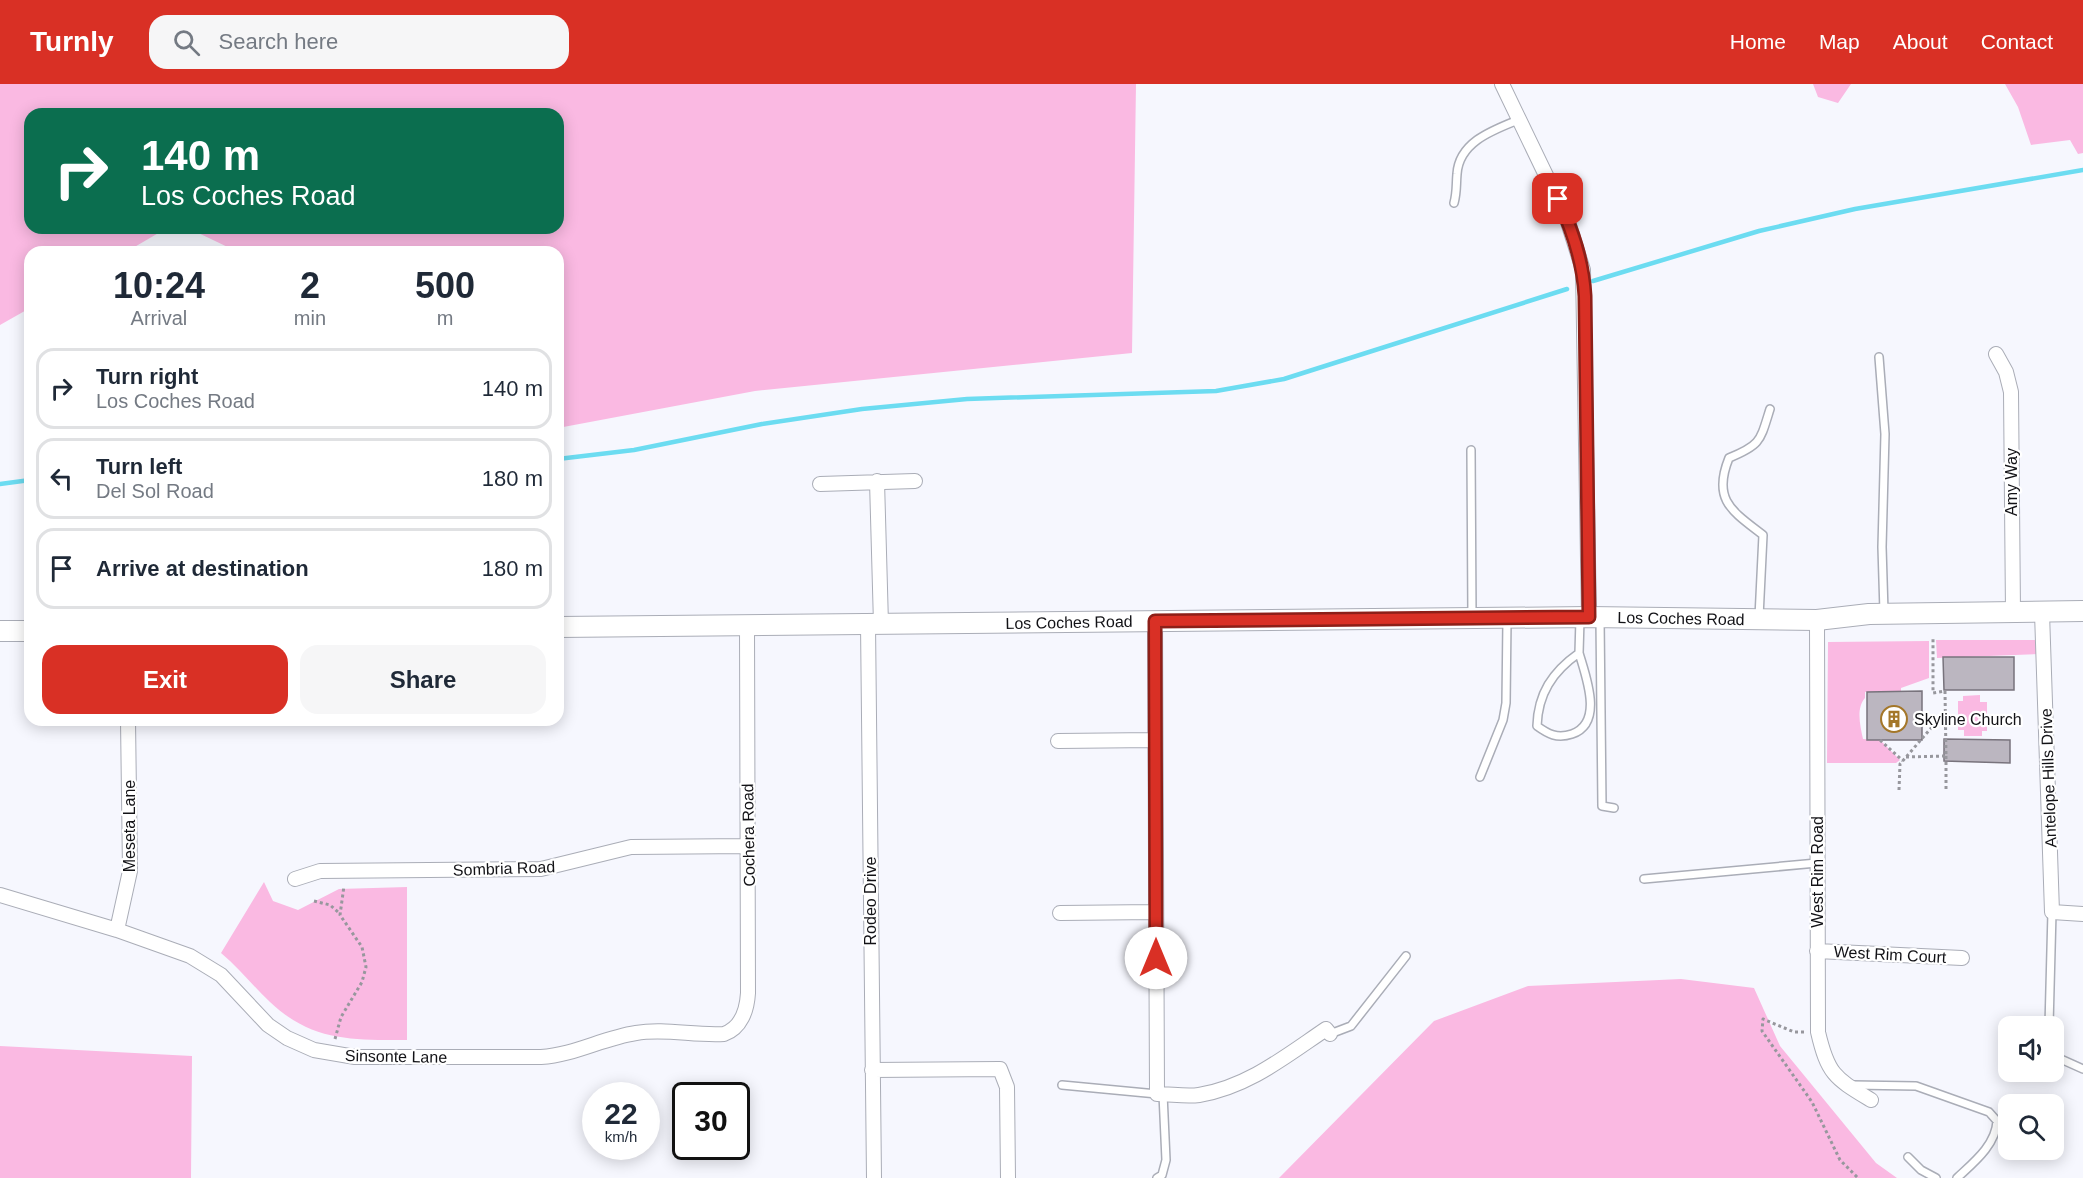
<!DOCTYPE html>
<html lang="en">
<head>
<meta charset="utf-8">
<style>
	:root { --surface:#fff; --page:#f6f6f7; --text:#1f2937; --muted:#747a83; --line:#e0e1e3; --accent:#d93025 }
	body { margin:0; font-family:Helvetica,sans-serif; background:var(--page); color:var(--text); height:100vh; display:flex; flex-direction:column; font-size:22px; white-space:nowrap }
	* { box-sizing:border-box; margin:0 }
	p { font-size:20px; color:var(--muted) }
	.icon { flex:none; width:33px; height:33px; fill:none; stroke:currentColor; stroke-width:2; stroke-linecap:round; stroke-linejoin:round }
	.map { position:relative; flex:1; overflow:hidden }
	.side { position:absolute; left:24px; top:162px; width:540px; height:480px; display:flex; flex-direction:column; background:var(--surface); border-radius:18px; box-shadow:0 3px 15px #0003 }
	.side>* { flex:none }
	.banner { position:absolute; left:24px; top:24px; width:540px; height:126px; border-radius:18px; box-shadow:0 3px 15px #0003; background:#0b6e4f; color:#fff; overflow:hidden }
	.tools { position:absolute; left:1998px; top:932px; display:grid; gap:12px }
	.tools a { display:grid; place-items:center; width:66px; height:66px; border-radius:12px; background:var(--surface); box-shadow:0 3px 15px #0003; font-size:30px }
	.speed { position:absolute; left:582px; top:998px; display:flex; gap:12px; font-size:30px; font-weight:700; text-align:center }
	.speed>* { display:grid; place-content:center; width:78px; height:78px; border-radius:50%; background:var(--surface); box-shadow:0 3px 15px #0003; line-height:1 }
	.speed small { font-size:15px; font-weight:400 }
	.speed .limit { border:3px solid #111; border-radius:9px; background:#fff; color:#111 }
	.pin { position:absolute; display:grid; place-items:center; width:51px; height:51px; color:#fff; margin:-26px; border-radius:12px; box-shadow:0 3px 9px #0006 }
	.me { position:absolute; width:66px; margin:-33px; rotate:0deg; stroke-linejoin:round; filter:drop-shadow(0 0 4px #0008) }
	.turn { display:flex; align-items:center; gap:21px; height:126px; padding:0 18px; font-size:27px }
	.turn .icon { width:78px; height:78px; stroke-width:2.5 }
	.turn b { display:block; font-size:42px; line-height:51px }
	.eta { display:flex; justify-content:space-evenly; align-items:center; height:102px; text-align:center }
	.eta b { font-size:36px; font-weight:700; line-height:42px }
	.action { display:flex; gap:12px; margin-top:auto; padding:12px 18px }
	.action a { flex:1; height:69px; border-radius:18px; background:var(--accent); color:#fff; font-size:24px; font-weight:700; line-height:69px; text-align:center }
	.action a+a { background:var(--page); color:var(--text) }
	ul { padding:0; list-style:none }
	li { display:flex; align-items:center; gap:18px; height:81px; margin:0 12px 9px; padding:0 6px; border:3px solid var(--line); border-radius:18px }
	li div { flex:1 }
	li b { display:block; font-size:22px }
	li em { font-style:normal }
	header { display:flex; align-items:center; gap:36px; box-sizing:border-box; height:84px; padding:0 30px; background:var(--accent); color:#fff }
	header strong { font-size:28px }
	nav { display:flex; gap:33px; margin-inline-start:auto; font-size:21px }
	.search { width:420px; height:54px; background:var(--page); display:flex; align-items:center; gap:15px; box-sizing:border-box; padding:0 21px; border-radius:18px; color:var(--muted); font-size:22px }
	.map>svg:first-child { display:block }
	.green { fill:#fab9e2 }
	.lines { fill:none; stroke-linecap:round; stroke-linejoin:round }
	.stream { stroke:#6cdcf1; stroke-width:4.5 }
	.building { fill:#bbb6c0; stroke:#78737c; stroke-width:1.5 }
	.lane-casing { stroke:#aaadb7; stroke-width:10 }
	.street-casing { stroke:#aaadb7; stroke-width:16 }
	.secondary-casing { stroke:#aaadb7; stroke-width:22 }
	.path { stroke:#97979d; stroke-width:3; stroke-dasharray:3 3; stroke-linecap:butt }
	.lane { stroke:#fff; stroke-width:7 }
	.street { stroke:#fff; stroke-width:14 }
	.secondary { stroke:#fff; stroke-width:20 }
	.route-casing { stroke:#8d1f18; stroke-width:15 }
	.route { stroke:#d93025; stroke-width:10 }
	.labels { text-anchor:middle; stroke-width:4.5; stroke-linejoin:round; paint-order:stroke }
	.street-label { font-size:16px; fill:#121216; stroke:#fff }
	.poi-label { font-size:16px; fill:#121216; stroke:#fff; text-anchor:start }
</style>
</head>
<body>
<header>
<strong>Turnly</strong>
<div class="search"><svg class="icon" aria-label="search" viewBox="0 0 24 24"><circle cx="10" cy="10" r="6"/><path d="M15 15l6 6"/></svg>Search here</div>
<nav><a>Home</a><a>Map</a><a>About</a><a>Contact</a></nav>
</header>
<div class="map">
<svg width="2083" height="1094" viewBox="0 0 2083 1094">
	<rect width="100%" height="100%" fill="#f6f7fe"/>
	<!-- green -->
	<path class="green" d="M0,0H1136L1132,269L755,307L558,344V168H238L188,144H558V30H30V144H167L126,168H30V224L0,241Z
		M1813,0H1851L1838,19L1818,13Z
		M2005,0H2083V69L2078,70L2070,56L2031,61L2018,23Z
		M1936,556H2039L2040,570L1937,574Z
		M1929,557V594L1901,604V608H1865V614C1856,624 1860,641 1863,655L1880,656L1900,676L1896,679H1827L1828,558Z
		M1980,611V618H1987V647H1982V652H1964V646H1958V617H1963V612Z
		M264,798L273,817L298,826L339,805L407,803V956C354,956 312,958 270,918C253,902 239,884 221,869Z
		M1681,895L1754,904L1780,962L1876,1079L1897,1094H1279L1434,937L1528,902Z
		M0,962L192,972L191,1094H0Z"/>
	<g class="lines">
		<!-- stream -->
		<path class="stream" d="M1593,197L1759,147L1855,125L2083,86
			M558,375L634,366L762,340L862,325L967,315L1216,307L1284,295L1567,205
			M0,400L30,396"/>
	</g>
	<!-- building -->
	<path class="building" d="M1943,573H2014V606H1944Z
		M1922,607V656H1867V608Z
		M1944,655L2010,656V679L1944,677Z"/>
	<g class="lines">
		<defs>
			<path id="lane" d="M1454,119C1457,108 1456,101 1457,90C1459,58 1493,46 1518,36
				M1879,273L1885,350L1882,463L1884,528
				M1471,366L1472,532
				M1759,533L1763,451C1732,427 1712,416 1729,374C1761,361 1760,357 1770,325
				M1600,535L1602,722L1614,724
				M1579,569C1586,593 1604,639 1572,650C1557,655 1548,650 1537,642C1538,610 1552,588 1579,569L1580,535
				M1480,693L1503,636L1506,619L1507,536
				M1644,795L1817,779
				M2049,942L2052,828
				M1330,950L1351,942L1406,872
				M2054,972L2083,985
				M1062,1001L1157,1010
				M1853,1001L1916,1002L1989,1028L1997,1037C1996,1061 1973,1079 1957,1094
				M1908,1073L1921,1086L1936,1094
				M1157,1094L1162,1091L1166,1076L1163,1010"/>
			<path id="street" d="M1502,0L1567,135L1583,186L1589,533
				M1996,270L2006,288L2011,308L2013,528
				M877,397L881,540
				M820,400L915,397
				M2042,529L2052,828L2083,830
				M1817,536L1818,948C1828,991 1835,994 1871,1016
				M1155,537L1157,1010C1171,1010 1186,1013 1199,1011C1248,1003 1286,972 1326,945L1330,950
				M868,540L874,1094
				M1058,657L1154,656
				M295,795L320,787L541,785L631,763L748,762
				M0,811L117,846L190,872L221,891L268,941L287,954L314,966L355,973H541C574,971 603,954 636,949C665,944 695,952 724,950C741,944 747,926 748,909L747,542
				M1060,829L1155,828
				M117,846L130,787L128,636
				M1817,867L1962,874
				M872,986L1000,985L1007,1003L1008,1094"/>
			<path id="secondary" d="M558,543L1589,533L1817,536L1869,530L2083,527
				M0,547H30"/>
		</defs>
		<!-- lane casing -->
		<use href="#lane" class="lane-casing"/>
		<!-- street casing -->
		<use href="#street" class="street-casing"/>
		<!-- secondary casing -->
		<use href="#secondary" class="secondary-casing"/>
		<!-- path -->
		<path class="path" d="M1880,656L1903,677
			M1906,673L1946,672L1945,607L1933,609V554
			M1946,705V672
			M1899,706L1900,680L1945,628
			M314,817L330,821L339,829
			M1804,948H1794L1763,935L1762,947L1812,1018L1840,1076L1858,1094
			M335,955L341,933L362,898L366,883L362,863L340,831L344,802"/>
		<!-- lane -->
		<use href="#lane" class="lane"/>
		<!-- street -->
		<use href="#street" class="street"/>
		<!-- secondary -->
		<use href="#secondary" class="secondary"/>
	</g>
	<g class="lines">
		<defs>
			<path id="route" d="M1156,874L1155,537L1589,533L1585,212C1583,177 1573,147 1558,115"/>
		</defs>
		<!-- route casing -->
		<use href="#route" class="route-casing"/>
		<!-- route -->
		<use href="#route" class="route"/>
	</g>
	<!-- icons -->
	<defs>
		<symbol id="building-ring" viewBox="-11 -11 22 22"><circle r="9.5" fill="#fff" stroke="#a47729" stroke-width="1.5"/><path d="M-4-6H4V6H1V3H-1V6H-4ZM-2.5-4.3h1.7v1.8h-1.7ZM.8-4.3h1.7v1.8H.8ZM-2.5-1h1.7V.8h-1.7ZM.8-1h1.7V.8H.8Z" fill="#a47729"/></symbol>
	</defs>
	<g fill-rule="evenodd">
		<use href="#building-ring" x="1879" y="620" width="30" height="30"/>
	</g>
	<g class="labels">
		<!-- street labels -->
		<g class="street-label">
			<text transform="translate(2011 398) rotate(-90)" y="6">Amy Way</text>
			<text transform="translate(1681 534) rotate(1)" y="6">Los Coches Road</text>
			<text transform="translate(1069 538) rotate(-1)" y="6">Los Coches Road</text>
			<text transform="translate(2048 694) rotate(-92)" y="6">Antelope Hills Drive</text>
			<text transform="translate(129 742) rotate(-90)" y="6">Meseta Lane</text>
			<text transform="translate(748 751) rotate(-91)" y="6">Cochera Road</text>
			<text transform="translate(504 784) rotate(-2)" y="6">Sombria Road</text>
			<text transform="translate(1817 788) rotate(-90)" y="6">West Rim Road</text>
			<text transform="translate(870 817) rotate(-90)" y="6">Rodeo Drive</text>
			<text transform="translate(1890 870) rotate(3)" y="6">West Rim Court</text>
			<text transform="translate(396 972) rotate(1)" y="6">Sinsonte Lane</text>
		</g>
		<!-- poi labels -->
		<g class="poi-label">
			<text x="1914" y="641">Skyline Church</text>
		</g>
	</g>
</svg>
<div class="tools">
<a><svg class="icon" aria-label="sound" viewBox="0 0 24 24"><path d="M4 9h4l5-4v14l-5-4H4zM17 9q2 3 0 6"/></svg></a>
<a><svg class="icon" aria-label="search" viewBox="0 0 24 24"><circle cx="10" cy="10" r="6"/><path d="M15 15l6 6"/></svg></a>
</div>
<div class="speed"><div>22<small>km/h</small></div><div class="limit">30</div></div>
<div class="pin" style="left:1558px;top:115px;background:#d93025"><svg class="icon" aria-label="arrive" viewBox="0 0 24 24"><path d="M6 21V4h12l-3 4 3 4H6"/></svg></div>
<svg class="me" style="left:1156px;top:874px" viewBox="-20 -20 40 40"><circle r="19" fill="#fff"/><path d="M0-13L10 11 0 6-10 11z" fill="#d93025"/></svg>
<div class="banner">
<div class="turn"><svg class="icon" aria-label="right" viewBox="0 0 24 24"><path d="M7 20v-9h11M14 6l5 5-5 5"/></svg><div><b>140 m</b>Los Coches Road</div></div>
</div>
<section class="side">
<div class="eta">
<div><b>10:24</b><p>Arrival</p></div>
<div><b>2</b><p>min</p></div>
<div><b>500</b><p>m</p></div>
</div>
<ul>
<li><svg class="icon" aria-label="right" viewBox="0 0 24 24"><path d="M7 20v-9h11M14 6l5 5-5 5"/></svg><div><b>Turn right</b><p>Los Coches Road</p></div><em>140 m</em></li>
<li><svg class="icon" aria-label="left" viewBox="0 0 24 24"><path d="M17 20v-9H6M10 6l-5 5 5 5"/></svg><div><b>Turn left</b><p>Del Sol Road</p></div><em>180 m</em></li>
<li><svg class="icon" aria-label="arrive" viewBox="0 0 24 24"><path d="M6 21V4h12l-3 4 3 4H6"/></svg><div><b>Arrive at destination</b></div><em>180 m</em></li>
</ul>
<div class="action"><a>Exit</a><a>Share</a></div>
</section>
</div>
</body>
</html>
